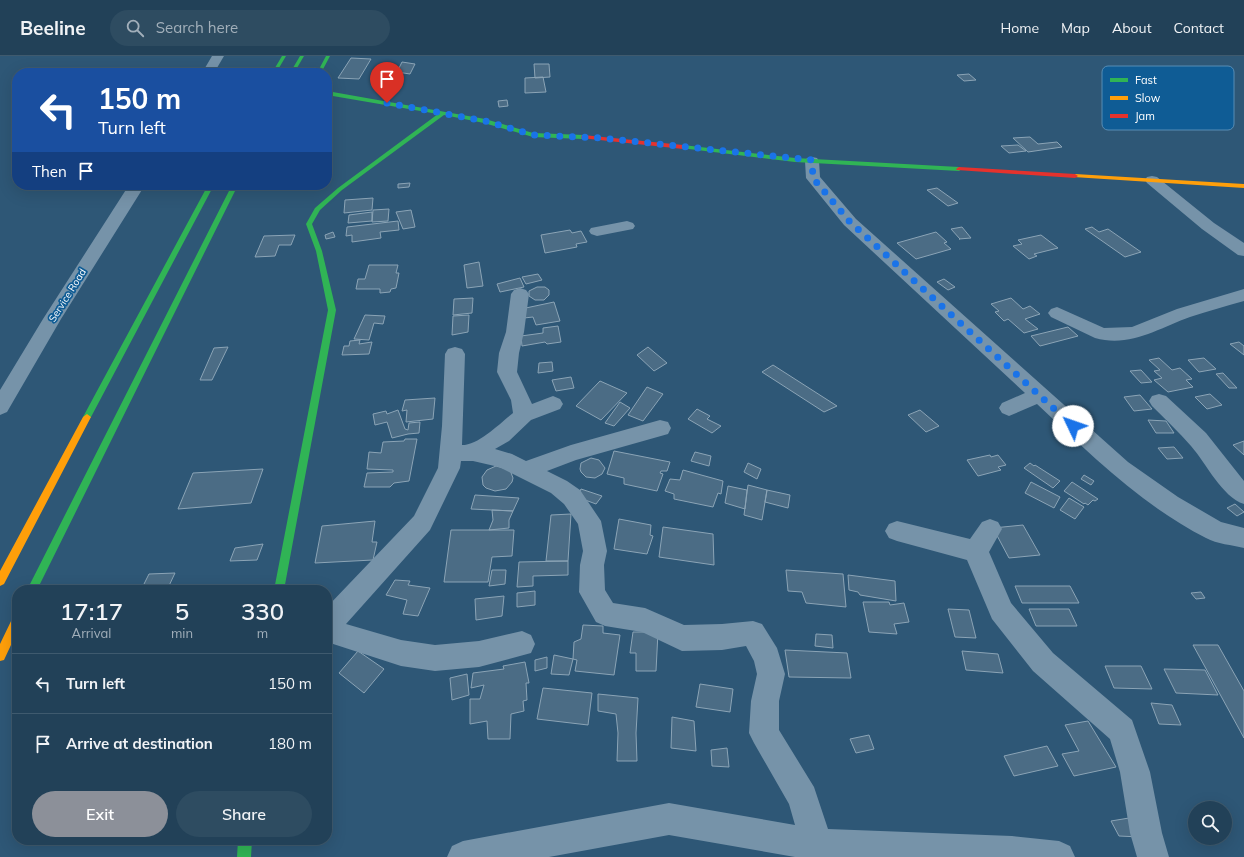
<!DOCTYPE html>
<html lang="en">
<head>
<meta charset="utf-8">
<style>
	:root { --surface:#224158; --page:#2e4c61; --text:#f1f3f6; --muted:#a2afba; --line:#3f5a6e; --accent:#8c9099 }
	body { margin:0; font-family:Mulish,sans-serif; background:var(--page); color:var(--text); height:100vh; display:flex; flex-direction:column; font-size:15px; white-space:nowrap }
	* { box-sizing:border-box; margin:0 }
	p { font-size:13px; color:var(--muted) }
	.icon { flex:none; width:22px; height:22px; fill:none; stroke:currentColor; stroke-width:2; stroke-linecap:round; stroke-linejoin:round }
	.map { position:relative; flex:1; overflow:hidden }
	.drawer { position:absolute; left:12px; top:529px; width:320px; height:260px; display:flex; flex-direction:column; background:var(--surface); border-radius:16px; box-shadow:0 4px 16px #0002,0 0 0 1px var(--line) }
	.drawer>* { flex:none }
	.guide { position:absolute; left:12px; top:12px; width:320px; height:122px; border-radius:16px; box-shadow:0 4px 16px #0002,0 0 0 1px var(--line); background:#1a4fa0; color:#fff; overflow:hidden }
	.tools { position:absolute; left:1188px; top:745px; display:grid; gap:8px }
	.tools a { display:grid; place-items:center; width:44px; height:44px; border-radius:50%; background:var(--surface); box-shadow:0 4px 16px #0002,0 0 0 1px var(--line); font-size:20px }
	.pin { position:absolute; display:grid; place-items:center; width:34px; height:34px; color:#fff; margin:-41px -17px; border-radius:50% 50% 50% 0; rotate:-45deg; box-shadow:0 0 4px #0007 }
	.pin .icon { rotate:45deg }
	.me { position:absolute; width:44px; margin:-22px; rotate:312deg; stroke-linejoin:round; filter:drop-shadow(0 0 3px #0008) }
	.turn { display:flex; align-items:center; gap:14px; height:84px; padding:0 20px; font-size:18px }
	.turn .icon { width:52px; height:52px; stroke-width:2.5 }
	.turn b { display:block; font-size:28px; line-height:34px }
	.then { display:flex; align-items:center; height:38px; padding:0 20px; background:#0003; gap:8px; font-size:15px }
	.eta { display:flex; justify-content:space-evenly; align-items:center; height:68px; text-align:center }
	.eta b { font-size:24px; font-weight:600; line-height:28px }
	.action { display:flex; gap:8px; margin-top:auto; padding:8px 20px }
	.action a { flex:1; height:46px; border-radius:24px; background:var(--accent); color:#fff; font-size:16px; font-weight:600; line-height:46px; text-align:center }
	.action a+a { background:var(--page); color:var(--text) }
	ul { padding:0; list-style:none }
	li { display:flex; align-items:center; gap:12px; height:60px; padding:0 20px; border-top:1px solid var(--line) }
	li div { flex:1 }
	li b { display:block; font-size:15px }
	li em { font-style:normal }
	header { display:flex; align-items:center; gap:24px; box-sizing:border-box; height:56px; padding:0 20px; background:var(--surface); border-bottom:1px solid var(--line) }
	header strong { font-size:19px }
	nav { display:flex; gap:22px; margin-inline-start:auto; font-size:14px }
	.search { width:280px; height:36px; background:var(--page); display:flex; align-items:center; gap:10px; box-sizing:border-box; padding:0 14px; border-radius:22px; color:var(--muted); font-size:15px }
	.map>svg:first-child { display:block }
	.building { fill:#4b6c85; stroke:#8ba4b6 }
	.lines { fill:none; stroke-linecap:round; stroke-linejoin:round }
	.street { fill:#7693a9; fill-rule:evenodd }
	.fast { fill:#30b455; fill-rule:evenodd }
	.slow { fill:#ff9f0a; fill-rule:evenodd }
	.jam { fill:#e5322d; fill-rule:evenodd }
	.route { stroke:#1a73e8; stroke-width:7; stroke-dasharray:0 12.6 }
	.labels { text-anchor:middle; stroke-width:3.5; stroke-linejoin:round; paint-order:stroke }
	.street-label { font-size:10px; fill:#fff; stroke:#0f5c95 }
	.key { fill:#0f5c95; stroke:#578db5; stroke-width:1 }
	.key-label { font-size:11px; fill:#fff }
</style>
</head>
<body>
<header>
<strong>Beeline</strong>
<div class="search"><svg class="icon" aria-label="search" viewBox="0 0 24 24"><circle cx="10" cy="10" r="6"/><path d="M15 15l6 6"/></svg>Search here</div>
<nav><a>Home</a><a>Map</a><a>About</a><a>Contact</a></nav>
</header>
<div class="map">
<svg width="1244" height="801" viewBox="0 0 1244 801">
	<rect width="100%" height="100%" fill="#2e5776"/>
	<!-- building -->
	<path class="building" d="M351,2L371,3L359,23L338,22Z
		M402,6L415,8L410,18L397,16Z
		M534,8H549L550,21L535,22Z
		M401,17L403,23L393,24L391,21Z
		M969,18L976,24L964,25L957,19Z
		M543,21L546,36L525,37V22Z
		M507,44L508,50L499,51L498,45Z
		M1030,81L1038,88L1057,86L1062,91L1028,96L1013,82Z
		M1018,89L1026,95L1009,97L1001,90Z
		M410,127L409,131L398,132V128Z
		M937,132L958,147L948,150L927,134Z
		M373,142L372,154L344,157L345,144Z
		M389,153L388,165L372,166L373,154Z
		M411,154L415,171L403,173L396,156Z
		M372,156V165L348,167L349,159Z
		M398,165L399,174L380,176L381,182L352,186V179L346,180L347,171Z
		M962,171L971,182L959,183H960L951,173Z
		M1092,171L1099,176L1108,173L1141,196L1125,201L1085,173Z
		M570,174L572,177L581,175L587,186L576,188L577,191L545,197L541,179Z
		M333,176L335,181L326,183L325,179Z
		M936,176L947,186L944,187L951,193L916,203L897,187Z
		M295,179L291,189H279L275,200L255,201L264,180Z
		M1041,179L1058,192L1034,198L1037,200L1029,203L1013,190L1022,188L1018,184Z
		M479,206L483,230L467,232L464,209Z
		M369,209H398L396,217H399L396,232L391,233L390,236L380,237V233H356L358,223H365Z
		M538,218L542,224L526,228L522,221Z
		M520,222L524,231L500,236L497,228Z
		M944,223L955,231L948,234L937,226Z
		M537,231H545L549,234V239L544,244H535L529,240V235Z
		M473,242L472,257L453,259L454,243Z
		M1011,242L1023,253L1030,250L1040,258L1025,263L1038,273L1024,277L1008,263L1004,265L995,256L999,255L991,248Z
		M554,246L560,265L536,269L533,261L524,262L521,253Z
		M365,259L385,260L383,268L374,267L369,284L354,283Z
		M469,259L468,276L452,279L453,260Z
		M558,270L561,286L547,288L545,286L522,290L521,280L543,277V272Z
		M1068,271L1078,280L1040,290L1031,280Z
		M360,284L359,288L372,286L369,298L342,299L344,290H349L350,285Z
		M1239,286L1244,290V299L1230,288Z
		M228,291L212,324H200L214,292Z
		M648,291L667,307L654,315L637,299Z
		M1159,302L1172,314L1180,312L1192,323L1186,324L1193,331L1168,336L1154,324L1162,322L1154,315L1160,314L1149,304Z
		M1204,302L1216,313L1199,316L1188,304Z
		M552,306L553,315L538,317L539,307Z
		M773,309L837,350L824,356L762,316Z
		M1141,314L1152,326L1141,327L1130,315Z
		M1223,317L1237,332H1229L1216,318Z
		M571,321L574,332L556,335L552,324Z
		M600,325L627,337L601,364L576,350Z
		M647,331L663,338L643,365L628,359Z
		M1210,338L1222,349L1207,353L1195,341Z
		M1140,339L1152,353L1134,355L1124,341Z
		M435,342L433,363L406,366L407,354L402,355L405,344Z
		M620,346L630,352L614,370L605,367Z
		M697,353L710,360L707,363L721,370L712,377L688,363Z
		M398,354L405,373L408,374L409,367L420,366L419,377L408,378L392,382L387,366L375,369L373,358L386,355L387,358Z
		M920,354L939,370L926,376L908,359Z
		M1148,364L1166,365L1174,377H1156Z
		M405,383H417L409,425L394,427L390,431H364L367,417L393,416V414L367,413L369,396L381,397L383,386L404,385Z
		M1244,385V399L1233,389Z
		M1174,391L1183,402L1167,403L1158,392Z
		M614,395L670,406L667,415H661L660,417L663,418L657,435L624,428V422L607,418Z
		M695,396L711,400L709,410L691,405Z
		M990,399L991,401L998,399L1006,409L998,411L1001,414L978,420L967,404Z
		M591,402L599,404L605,412L602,418L595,422L586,421L581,416L580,413L581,407Z
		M748,407L761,413L757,423L744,416Z
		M1030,407L1034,410L1035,409L1060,425L1053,432L1024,412Z
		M496,410L510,414L513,422L512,426L506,433L495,435L486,432L483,429L482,421L487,414Z
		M263,413L251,447L178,453L193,417Z
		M683,414L723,425L721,438L718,437L713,451L674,443V438L665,435L670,423L680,424Z
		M1084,419L1094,425L1091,429L1081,423Z
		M1031,426L1060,441L1054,452L1025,437Z
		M1072,426L1098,443L1095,445L1093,444L1088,449L1085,447L1084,448L1064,435Z
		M748,429L767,434L762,464L744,459Z
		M728,430L747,434L745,453L725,447Z
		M581,433L602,440L596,448L577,441Z
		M767,434L790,439L788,452L765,446Z
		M475,439L519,442L513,455L471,453Z
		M1069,442L1084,451L1075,463L1060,454Z
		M1235,448L1244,456L1237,460L1227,452Z
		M492,454L513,455L509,464V472L489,474L493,464Z
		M571,458L568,505H546L551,459Z
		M619,463L651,469L650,479L653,480L647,498L614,493Z
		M375,465L372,486H377L373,504L315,507L322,470Z
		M1023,469L1040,499L1009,502L993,472Z
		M663,471L713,478L714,509L659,501Z
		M451,474H514L512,500L492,501L488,526H444Z
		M263,488L257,504L230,505L235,492Z
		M568,505V519L533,520V530L517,531L519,506Z
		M492,514H506L505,528L489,530Z
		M786,514L843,518L846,551L806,547L802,536L788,535Z
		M175,517L167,534H141L149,518Z
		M848,519L895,525L896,545L860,539L858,536L849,534Z
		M395,524L410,525L408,529L430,532L418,560L403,558L407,544L386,539Z
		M1015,530H1070L1079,547H1022Z
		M535,535V549L517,551V537Z
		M1201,536L1205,542L1196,543L1191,537Z
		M504,540L502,560L476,564L475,543Z
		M863,546H889L890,549L904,547L909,566L894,568L897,578L869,576Z
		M948,553L969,554L976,582L955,581Z
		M1029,553H1069L1077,570H1036Z
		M583,569L603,570V577L620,579L614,619L575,615L577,604L573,603L574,586L581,583Z
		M633,576H658L656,615H636V597H630Z
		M816,578L832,579L833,592L815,590Z
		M1193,589H1218L1244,635V682Z
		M785,594L847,597L851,622L789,621Z
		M358,595L384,613L364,637L339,617Z
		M962,595L998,598L1003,617L966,614Z
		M554,599L573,603L569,619L551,618Z
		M547,601V612L535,615V604Z
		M525,606L529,627H526L527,644L523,645L524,655L511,658L510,683H488L487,665L470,668V643H480L484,629L471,632L473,617L504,613L503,610Z
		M1105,610H1141L1152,633L1114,632Z
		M1164,613L1205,614L1218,639L1176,637Z
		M467,618L469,639L452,644L450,622Z
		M700,628L733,633L730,656L696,651Z
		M543,632L592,637L588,669L537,663Z
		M598,638L638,642L636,677L637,705H617L618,677L616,658L598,655Z
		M1151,647L1172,649L1181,669L1159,668Z
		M672,661L694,665L696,695L671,692Z
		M1088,665L1116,711L1074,720L1062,698L1079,695L1065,669Z
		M869,679L874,693L856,697L850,683Z
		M1047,690L1058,710L1014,720L1004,700Z
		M727,692L729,711L712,710L711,694Z
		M1129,762L1140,781L1119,780L1111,765Z"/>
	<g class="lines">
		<!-- street -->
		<path class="street" d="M212,0H224L214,17H202Z
			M812,101L817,102L819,105L820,121L856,163L1128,406L1178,441L1221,466L1244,472V492C1232,489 1217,488 1206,482C1141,449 1089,397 1037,348L1009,360L1002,357L999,352L1002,347L1025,337L844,169L806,122L805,105L807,102Z
			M1152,120L1157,121L1214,167L1244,187V200L1238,199L1202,173L1147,127L1145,124L1147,121Z
			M129,129H145L61,263L7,356L0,359V334L43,263Z
			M627,165L633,167L635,170L633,173L597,180L591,178L589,175L591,172Z
			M520,232L526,234L529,238L524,276L519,297L517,316L532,348L553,340L560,343L563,348L560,353L531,364L509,385L495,393L512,398L526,405L571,389L660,364L668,366L671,372L668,378L576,404L547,415L567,425L580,434L601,465L607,495L604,509L605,534L613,547L645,552L684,569L722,568L753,565L762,568L777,592L785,618L779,645V674L814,731L828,773L1012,780L1059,785L1070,790L1075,801H795L669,779L549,801H447L452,790L463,785L669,747L795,769L789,748L754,687L749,677L751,645L757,618L754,605L746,590L722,594L682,595L642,576L605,570L596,566L579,536L580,509L583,495L578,468L564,448L551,437L499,411L473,405H461L460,412L430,474L346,568L401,584L435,589L479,585L522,575L531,579L535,588L531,597L479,611L435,615L401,610L327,586V551L414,460L438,412L442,370L445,298L448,293L455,291L462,293L465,298L462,389C479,389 500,367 513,357L511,344L497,316L499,297L506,276L511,238L514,234Z
			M1244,233V245C1226,250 1208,255 1190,261C1159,272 1130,292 1095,282L1051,261L1048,257L1051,253L1057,251L1104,272L1132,271L1177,253Z
			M1159,338L1166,340L1206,377L1244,425V448C1222,441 1206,407 1191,390C1179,376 1165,363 1152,350L1149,345L1152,340Z
			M990,463L998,466L1002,473L989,496L1011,547L1053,597L1132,664L1150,716L1162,777L1169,801H1137L1130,777L1120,716L1110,683L1033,615L992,563L967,504L897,485L889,482L885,475L889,468L897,465L970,483L982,466Z"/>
		<!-- fast -->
		<path class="fast" d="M282,0H286L276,17H272Z
			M300,0H304L294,17H290Z
			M326,0H330L321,17H317Z
			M327,35L485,63L533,77L583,79L586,81L583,83L533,81L484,67L444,59L342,134L320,154L312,168L322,195L336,254L284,534H274L328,254L316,195L306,168L315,152L338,132L438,58L327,39Z
			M683,89L795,102L959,111L962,113L959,115L795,106L681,92V90Z
			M208,129H214L91,361L87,364L84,363L83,361Z
			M232,129H238L37,534H27Z
			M238,784H252L251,801H237Z"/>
		<!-- slow -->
		<path class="slow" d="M1075,118L1244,128V132L1073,121V119Z
			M87,358L91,361L4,528L0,530V515L83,361Z
			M17,560V576L4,604L0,605V588L13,561Z"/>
		<!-- jam -->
		<path class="jam" d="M583,79L683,89L686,91L683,93L581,82V80Z
			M959,111L1075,118L1078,120L1075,122L957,114L956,113Z"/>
	</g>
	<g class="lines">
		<!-- route -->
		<path class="route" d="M387,47L485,65L534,79L601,82L812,104L813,122L850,166L1073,370"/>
	</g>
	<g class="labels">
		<!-- street labels -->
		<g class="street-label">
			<text transform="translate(67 239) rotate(-58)" y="4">Service Road</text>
		</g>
	</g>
	<!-- legend -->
	<rect x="1102" y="10" width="132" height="64" rx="6" class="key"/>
	<rect x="1110" y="22" width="18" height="4" fill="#30b455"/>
	<rect x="1110" y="40" width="18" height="4" fill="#ff9f0a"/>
	<rect x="1110" y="58" width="18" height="4" fill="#e5322d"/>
	<g class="key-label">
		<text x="1135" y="28">Fast</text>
		<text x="1135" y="46">Slow</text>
		<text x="1135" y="64">Jam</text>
	</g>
</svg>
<div class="tools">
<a><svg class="icon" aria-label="search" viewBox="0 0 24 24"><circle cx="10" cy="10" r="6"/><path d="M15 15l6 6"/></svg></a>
</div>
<div class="pin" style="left:387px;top:47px;background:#d93025"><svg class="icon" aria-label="arrive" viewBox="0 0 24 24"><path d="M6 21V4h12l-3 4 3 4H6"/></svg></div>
<svg class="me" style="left:1073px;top:370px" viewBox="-20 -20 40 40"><circle r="19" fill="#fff"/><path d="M0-13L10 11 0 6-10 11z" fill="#1a73e8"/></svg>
<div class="guide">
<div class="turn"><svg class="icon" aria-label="left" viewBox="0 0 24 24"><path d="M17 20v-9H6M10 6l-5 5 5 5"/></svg><div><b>150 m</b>Turn left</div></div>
<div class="then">Then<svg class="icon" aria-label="arrive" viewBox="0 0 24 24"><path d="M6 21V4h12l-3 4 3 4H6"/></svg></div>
</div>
<section class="drawer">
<div class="eta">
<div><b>17:17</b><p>Arrival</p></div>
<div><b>5</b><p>min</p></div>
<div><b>330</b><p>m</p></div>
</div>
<ul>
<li><svg class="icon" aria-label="left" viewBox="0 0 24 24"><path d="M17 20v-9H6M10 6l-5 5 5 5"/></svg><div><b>Turn left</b></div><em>150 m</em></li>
<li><svg class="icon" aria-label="arrive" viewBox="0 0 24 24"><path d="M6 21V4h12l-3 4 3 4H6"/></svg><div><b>Arrive at destination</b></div><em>180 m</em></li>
</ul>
<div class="action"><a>Exit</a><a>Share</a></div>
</section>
</div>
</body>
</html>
